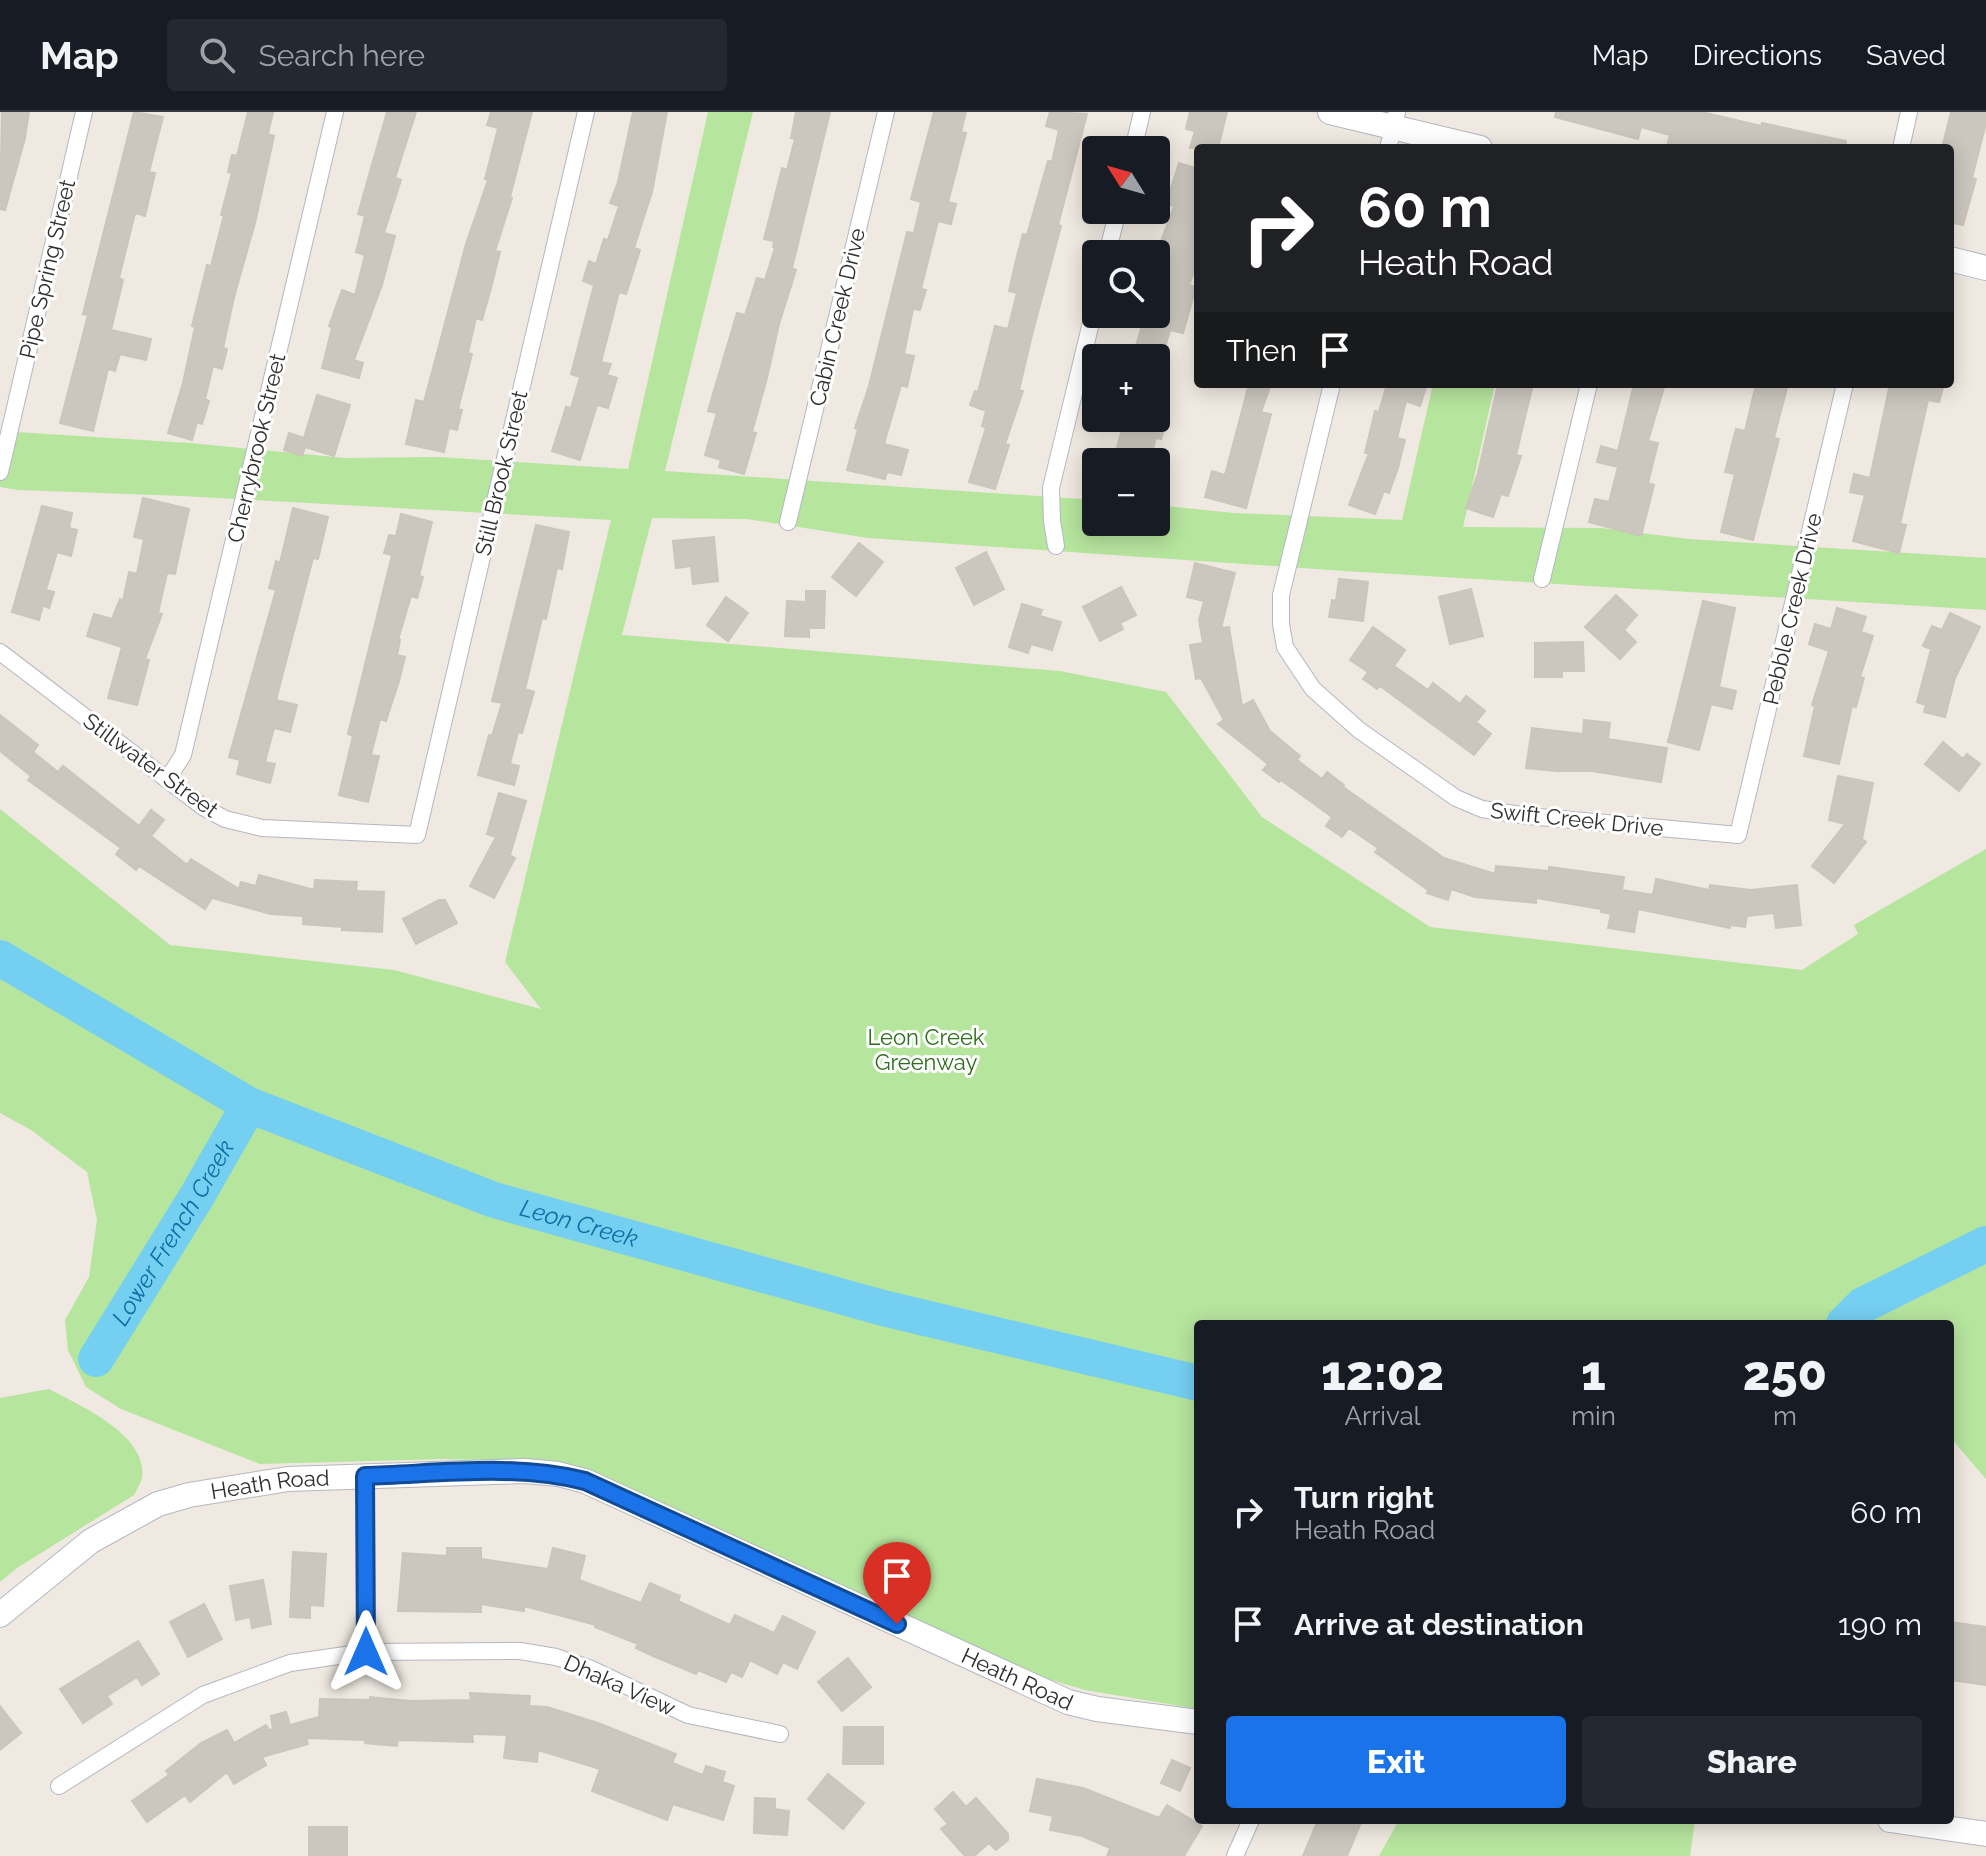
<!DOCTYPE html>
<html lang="en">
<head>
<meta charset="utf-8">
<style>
	:root { --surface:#171b24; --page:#242831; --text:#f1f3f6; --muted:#9ea1a6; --line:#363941; --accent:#1a73e8 }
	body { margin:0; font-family:Raleway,sans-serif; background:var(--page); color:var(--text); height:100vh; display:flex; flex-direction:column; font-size:30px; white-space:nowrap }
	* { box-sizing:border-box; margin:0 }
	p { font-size:26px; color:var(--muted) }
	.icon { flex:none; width:44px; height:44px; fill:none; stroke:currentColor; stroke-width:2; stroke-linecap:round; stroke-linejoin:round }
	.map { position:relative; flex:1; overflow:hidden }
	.panel { position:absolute; left:1194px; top:1208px; width:760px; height:504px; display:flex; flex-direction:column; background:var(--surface); border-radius:8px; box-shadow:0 4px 20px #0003 }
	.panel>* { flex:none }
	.top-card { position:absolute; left:1194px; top:32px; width:760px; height:244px; border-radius:8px; box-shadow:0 4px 20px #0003; background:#202124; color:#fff; overflow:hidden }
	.needle { width:52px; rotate:307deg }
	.fabs { position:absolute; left:1082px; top:24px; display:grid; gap:16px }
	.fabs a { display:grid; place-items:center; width:88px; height:88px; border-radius:8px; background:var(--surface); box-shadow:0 4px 20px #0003; font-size:40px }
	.pin { position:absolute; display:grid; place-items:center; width:68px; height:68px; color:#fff; margin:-82px -34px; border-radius:50% 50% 50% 0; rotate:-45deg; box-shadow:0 0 8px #0007 }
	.pin .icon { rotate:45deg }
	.me { position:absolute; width:88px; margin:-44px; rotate:0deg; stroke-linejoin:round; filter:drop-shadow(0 0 6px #0008) }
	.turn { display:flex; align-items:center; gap:28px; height:168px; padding:0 32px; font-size:36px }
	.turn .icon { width:104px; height:104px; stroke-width:2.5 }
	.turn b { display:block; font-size:56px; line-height:68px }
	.then { display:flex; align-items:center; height:76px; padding:0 32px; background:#0003; gap:16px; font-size:30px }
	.eta { display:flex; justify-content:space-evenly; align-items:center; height:136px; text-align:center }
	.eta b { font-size:48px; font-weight:800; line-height:56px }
	.cta { display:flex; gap:16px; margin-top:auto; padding:16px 32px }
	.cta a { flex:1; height:92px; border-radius:8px; background:var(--accent); color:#fff; font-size:32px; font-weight:800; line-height:92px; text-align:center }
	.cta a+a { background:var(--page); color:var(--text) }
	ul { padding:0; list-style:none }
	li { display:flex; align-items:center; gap:24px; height:112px; padding:0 32px }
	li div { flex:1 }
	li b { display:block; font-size:30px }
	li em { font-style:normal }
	header { display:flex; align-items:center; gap:48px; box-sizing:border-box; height:112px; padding:0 40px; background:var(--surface); border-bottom:2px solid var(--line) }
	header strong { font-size:38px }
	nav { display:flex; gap:44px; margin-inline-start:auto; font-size:28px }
	.search { width:560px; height:72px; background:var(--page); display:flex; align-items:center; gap:20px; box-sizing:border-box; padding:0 28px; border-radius:8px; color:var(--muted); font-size:30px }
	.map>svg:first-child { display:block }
	.green { fill:#b6e59e }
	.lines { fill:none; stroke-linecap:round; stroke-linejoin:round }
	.river { stroke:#75cff0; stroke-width:36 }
	.building { fill:#cbc7bf; stroke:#cbc5ba; stroke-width:2 }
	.street-casing { stroke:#b4b7c1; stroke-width:18 }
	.secondary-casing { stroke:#b4b7c1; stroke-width:26 }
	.street { stroke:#fff; stroke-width:16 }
	.secondary { stroke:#fff; stroke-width:24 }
	.route-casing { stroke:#114b97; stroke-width:20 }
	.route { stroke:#1a73e8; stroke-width:14 }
	.labels { text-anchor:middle; stroke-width:6; stroke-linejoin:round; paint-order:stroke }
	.street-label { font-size:22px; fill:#2e2e2e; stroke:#fff }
	.park-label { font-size:22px; fill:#2c6e1b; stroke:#fff }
	.water-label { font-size:24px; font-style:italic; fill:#0d6fa3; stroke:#fff }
</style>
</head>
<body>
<header>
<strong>Map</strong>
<div class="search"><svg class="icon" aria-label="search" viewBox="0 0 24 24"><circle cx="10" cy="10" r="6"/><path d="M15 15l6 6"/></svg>Search here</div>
<nav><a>Map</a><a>Directions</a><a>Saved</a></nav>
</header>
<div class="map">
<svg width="1986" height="1744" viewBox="0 0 1986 1744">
	<rect width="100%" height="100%" fill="#efe9e1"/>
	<!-- green -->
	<path class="green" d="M708,0H753L665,359L1096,388V410H1156V393L1234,401L1402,408L1433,272H1495L1463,415L1601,416L1689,427L1986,446V498L1344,459L868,426L747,407L652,406L622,523L1060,559L1166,580L1262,705L1430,815L1802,858L1858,822L1854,813L1986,737V1367L1950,1325V1212H1198V1597L1085,1578L1041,1565L561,1350L445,1347L260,1352L121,1297L86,1275L68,1238L65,1208L89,1165L97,1108L87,1060L31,1018L0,1001V697L170,833L394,858L541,897L505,850L611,408L182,384L18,378L0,375V319L190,331L345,346L439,345L628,357Z
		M49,1277C79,1293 148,1323 142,1365C141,1370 137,1378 134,1383L17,1456L0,1470V1286Z
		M1399,1708H1695L1690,1744H1379Z"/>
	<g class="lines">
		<!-- river -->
		<g class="river">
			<path id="s1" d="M0,846L249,993L494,1088L883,1196L1198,1271"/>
			<path d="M1844,1212L1863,1193L1986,1132"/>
			<path id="s2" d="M96,1247L197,1084L249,993"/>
		</g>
	</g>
	<!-- building -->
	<path class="building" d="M2,0H29L25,26L5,98L0,97Z
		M134,0L163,5L149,60L155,61L145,104L135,101L119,166L123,168L111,218L151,227L146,248L120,242L115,259L108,257L93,319L60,311L88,203L83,202Z
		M248,0H273L268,22L274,24L255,111L234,185L223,236L227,237L222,257L213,254L205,287L209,289L202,312L197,310L192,328L168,321L183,271L195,215L192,214L207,153L211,154L224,103H221L232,61L228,60L232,43L237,44Z
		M387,0H416L395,66L401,68L384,121L395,124L382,173L354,248L363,251L359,266L322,256L332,216L329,214L342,178L355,183L365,143L356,140L365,104L358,102Z
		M491,0H532L510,85L512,86L495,139L500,140L491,176L482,208L476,206L468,241L472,242L458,297L462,298L457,318L449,316L444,340L406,332L416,288L424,290L466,132L488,68L485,67L498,16L487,13Z
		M633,0H667L652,80L634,136L640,138L626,182L619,180L601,250L611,252L607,263L617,266L608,296L597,293L580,348L552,339L566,295L571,296L580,265L571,262L594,173L583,169L589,149L596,152L604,127L608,128L619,94L610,91L618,70Z
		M796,0H830L792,156L796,158L779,212L767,266L752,320L756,321L744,362L719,355L721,348L705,343L717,301L708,299L737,201L745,203L757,166L765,168L775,136L773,135L774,129L764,127L782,56L787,58L795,27L791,26Z
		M934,0H966L961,20L966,21L948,90L956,92L951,112L938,109L921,177L926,178L920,198L913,197L904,242L914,244L907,275L901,273L884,332L908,338L901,363L887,360L885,367L847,358L858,317L855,316L869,274L907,120L914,121L921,90L911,87Z
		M1050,0L1087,2L1058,113L1061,114L1032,223L1019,278L1023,279L1005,332L1009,333L995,377L969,370L986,316L982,314L986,299L970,293L975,279L978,280L995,214L1008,217L1017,181L1009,179L1016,148L1023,122L1027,123L1048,49L1052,50L1059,18L1046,14Z
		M1190,0H1227L1218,36H1190L1195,19L1186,17Z
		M1556,0H1702L1761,14L1762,11L1846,29L1845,36H1675L1667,34L1670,23L1641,15L1638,27L1555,5Z
		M1951,0H1986V11L1972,66L1976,67L1963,113L1950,110V36H1942Z
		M1179,51L1198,57V149L1189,173L1196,175L1183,221L1170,218L1162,246H1132L1146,202H1156V143L1174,94L1166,92Z
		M1249,272H1271L1261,300L1271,302L1246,396L1205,385L1212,359L1225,363Z
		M1387,272H1427L1420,294L1406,289L1397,326L1405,328L1398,356L1389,381L1384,379L1375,402L1349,393L1369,341H1365L1375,299L1379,300Z
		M1498,272H1533L1516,343L1521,344L1508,384L1501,382L1493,405L1466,396L1478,361Z
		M1634,272H1665L1648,329L1658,331L1648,371L1654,373L1641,424L1589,410L1595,387L1609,390L1618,355L1597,350L1601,334L1618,339Z
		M1756,272H1788L1774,326L1779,327L1753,428L1721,420L1735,362L1725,360L1736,317L1745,319Z
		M1890,272H1944L1939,290L1928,288L1900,412L1906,413L1899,441L1853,429L1865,383L1850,380L1854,362L1870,366Z
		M317,283L350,293L334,344L305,335L302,344L284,338L289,321L304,326Z
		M1125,306H1148L1166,311L1161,327L1156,326L1149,350H1113Z
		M143,386L189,397L175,462L167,461L158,501L162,502L145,547L149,548L137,593L108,586L122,535L87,524L94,502L112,507L120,487L123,489L129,460L137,462L144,427L134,425Z
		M42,394L72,401L69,416L77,418L71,444L57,440L46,478L54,480L49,496L43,493L39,508L12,500Z
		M293,396L328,405L318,447L313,446L276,588L297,593L290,620L274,616L265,650L275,652L270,671L237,662L240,648L229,645L276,478L269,476L276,449L280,451Z
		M401,402L432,410L419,464L423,465L417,486L411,484L398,528H400L397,543L405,545L399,569L386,609L380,607L371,643L379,644L368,690L339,683L353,624L348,622L392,443L384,441L389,423L396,424Z
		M536,413L569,420L562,457L557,456L546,507L542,506L525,577L534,580L522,621L518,620L510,652L519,654L514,673L478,663L489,623L492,624L502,591L492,589Z
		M714,425L718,469L693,472L691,454L676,456L673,429Z
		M859,431L883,450L856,484L832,465Z
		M986,440L1004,477L974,493L956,456Z
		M1195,451L1235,461L1221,516L1229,515L1242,594L1253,588L1270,619L1300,644L1297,648L1322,667L1327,660L1344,673L1343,675L1444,746L1495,762L1496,754L1549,759V755L1624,765L1622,778L1653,783L1656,767L1709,778L1710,773L1751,778L1797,773L1801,813L1776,816L1774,801L1747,804L1745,815L1730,813V816L1638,797L1634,820L1608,816L1611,802L1601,800V797L1536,786V791L1475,785L1451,777L1448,788L1427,781L1428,778L1375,740L1378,736L1349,716L1342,725L1326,714L1332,705L1281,668L1279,670L1263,658L1268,652L1218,612L1224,608L1201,566L1196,567L1190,533L1203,531L1199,508L1204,489L1187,485Z
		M1339,467L1368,470L1363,509L1329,505L1332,488L1336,489Z
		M1121,475L1136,503L1120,511L1123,517L1100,529L1083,495Z
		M1471,477L1483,524L1450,532L1439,485Z
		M806,479H825L824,516H809V525L785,524L787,489L806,490Z
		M1616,483L1637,503L1624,518L1636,530L1620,547L1585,515Z
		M726,485L748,501L728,529L707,513Z
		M1703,489L1735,496L1719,575L1736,579L1732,597L1711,592L1699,638L1668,630Z
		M1022,492L1042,498L1040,504L1061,510L1052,538L1031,532L1028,541L1009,535Z
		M1837,496L1866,505L1861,520L1873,524L1860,565L1864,566L1856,595L1852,594L1839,652L1804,644L1815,594L1812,593L1829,539L1809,532L1815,512L1831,517Z
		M1950,501L1980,515L1955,566L1945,605L1924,600L1926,593L1917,590L1931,537L1923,534L1932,514L1942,518Z
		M1373,515L1405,538L1394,554L1428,578L1433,571L1460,592L1466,584L1485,599L1476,610L1491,622L1474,643L1380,574L1377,577L1363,567L1368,560L1350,548Z
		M1583,530L1584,559H1562V565H1535V531Z
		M0,603L38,633L33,640L58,660L63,654L139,714L151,698L164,708L151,724L187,753L191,747L239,777L241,770L256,774L259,763L314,778L315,768L357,770L356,779L384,780L382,820L342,818V815L303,812V804L271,802L212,786L205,797L139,754L136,758L116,742L121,736L28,668L31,664L0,639Z
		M1584,608L1610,611L1608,627L1667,636L1661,670L1592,659H1557L1526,656L1532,616L1583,622Z
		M1943,630L1963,647L1967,642L1980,652L1959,679L1925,652Z
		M1838,664L1873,671L1862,727L1866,730L1834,771L1812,754L1845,712L1829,708Z
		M499,681L526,689L510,743L515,746L494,786L470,774L496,725L487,722Z
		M439,788H445L457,811L416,832L403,807Z
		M447,1436H481V1447L548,1457L553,1436L585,1444L579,1468L641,1491L650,1471L680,1484L678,1489L730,1513L735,1503L774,1521L783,1504L815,1520L797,1557L783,1550L777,1562L750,1548L742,1565L731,1560L726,1570L698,1558L696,1562L653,1544L636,1536L638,1532L595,1515L596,1513L524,1494V1499L481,1492V1500L398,1499L403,1441L447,1444Z
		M293,1440L326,1442L323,1494L310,1493V1506L290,1505Z
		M263,1468L271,1512L252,1516L250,1505L236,1508L230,1474Z
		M204,1492L222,1527L188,1545L170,1510Z
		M1950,1510L1986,1515V1573L1950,1568Z
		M138,1529L159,1562L142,1573L137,1565L107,1584L112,1592L83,1611L60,1577Z
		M848,1546L871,1575L842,1599L818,1570Z
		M470,1581L530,1584L529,1594L547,1595L598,1611L676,1642L672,1651L703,1663L706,1654L725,1660L722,1670L734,1674L723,1708L673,1692L667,1708L592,1679L600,1657L538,1638L537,1650L504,1646L507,1623L472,1622L473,1630L398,1628L397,1634L365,1631L366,1628L306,1626L308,1632L262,1645L266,1653L234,1672L227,1660L190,1690L185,1683L147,1710L132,1689L169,1663L166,1659L201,1631L227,1618L234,1631L266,1613L269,1618L273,1617L271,1604L286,1600L290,1613L319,1605L320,1587L370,1588V1585L411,1589L471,1588Z
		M0,1594L21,1621L0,1638Z
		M844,1615H883V1652H843Z
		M1172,1648L1190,1656L1180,1679L1161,1671Z
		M828,1662L864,1691L843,1717L808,1687Z
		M1037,1667L1083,1676L1159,1706L1167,1693L1202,1714L1184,1744H1107L1110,1736L1082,1724L1050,1718L1053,1704L1030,1699Z
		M953,1680L966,1695L976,1686L1008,1722V1728L996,1738L989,1731L974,1744H965L941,1717L948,1712L935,1697Z
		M755,1686L775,1687V1697L789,1699L787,1723L754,1721Z
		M1318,1708H1362L1347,1744H1303Z
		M309,1715H347V1744H309Z"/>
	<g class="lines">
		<defs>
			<path id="street" d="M1388,36L1397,0
				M1901,36L1909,0
				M1133,38L1142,0
				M1107,142L1118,98
				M1332,272L1281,483V512L1285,535L1313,577L1359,618L1456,686L1482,697L1528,704L1738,723L1845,272
				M0,360L84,0
				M788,410L886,0
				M1056,434L1052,409L1051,376L1096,190
				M1542,467L1589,272
				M0,540L203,695L225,707L262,716L417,723L586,0
				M167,668L183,643L335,0
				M365,1364L366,1540
				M59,1674L203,1583L290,1551L366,1540L520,1539L556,1545L589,1556L688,1603L780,1622
				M1235,1744L1251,1708"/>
			<g id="secondary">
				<path d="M1330,0L1480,36"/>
				<path d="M1950,147L1986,156"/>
				<path id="s3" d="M0,1503L91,1429L158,1392L189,1383L288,1367L526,1359L558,1362L585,1369L1068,1590L1097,1597L1198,1610"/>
				<path d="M1890,1708L1986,1722"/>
			</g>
		</defs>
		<!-- street casing -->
		<use href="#street" class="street-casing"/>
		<!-- secondary casing -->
		<use href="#secondary" class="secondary-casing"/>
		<!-- street -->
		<use href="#street" class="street"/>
		<!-- secondary -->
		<use href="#secondary" class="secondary"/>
	</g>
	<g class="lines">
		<defs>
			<path id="route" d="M366,1540L365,1364C437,1362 514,1351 585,1369L897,1512"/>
		</defs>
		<!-- route casing -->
		<use href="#route" class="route-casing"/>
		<!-- route -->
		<use href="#route" class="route"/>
	</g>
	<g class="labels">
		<!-- street labels -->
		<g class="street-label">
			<text transform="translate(47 157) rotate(-77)" y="8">Pipe Spring Street</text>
			<text transform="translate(837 205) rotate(-77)" y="8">Cabin Creek Drive</text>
			<text transform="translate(256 336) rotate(-77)" y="8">Cherrybrook Street</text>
			<text transform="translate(501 361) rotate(-77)" y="8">Still Brook Street</text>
			<text transform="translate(1792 497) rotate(-77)" y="8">Pebble Creek Drive</text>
			<text transform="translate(151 653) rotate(36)" y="8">Stillwater Street</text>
			<text transform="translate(1577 707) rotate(6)" y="8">Swift Creek Drive</text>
			<text dy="8" stroke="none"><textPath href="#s3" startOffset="308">Heath Road</textPath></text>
			<text dy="8" stroke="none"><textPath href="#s3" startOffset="1100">Heath Road</textPath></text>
			<text transform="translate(620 1573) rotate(24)" y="8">Dhaka View</text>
		</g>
		<!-- park labels -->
		<g class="park-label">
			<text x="926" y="933">Leon Creek<tspan x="926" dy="25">Greenway</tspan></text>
		</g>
		<!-- water labels -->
		<g class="water-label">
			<text dy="8" stroke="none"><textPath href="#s1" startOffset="640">Leon Creek</textPath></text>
			<text dy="8" stroke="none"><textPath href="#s2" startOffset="148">Lower French Creek</textPath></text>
		</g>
	</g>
</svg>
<div class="fabs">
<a><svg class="needle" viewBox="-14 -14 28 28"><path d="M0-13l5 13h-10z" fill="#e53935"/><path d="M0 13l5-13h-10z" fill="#9ea1a6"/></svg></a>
<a><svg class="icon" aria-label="search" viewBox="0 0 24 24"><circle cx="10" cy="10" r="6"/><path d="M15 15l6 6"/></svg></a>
<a>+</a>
<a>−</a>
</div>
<div class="pin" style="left:897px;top:1512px;background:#d93025"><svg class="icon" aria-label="arrive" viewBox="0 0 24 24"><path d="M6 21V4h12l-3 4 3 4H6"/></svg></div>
<svg class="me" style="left:366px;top:1540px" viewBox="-20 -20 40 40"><path d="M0-17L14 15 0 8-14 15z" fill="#1a73e8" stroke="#fff" stroke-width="4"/></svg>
<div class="top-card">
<div class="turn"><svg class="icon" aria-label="right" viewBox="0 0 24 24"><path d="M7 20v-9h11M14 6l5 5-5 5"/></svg><div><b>60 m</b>Heath Road</div></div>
<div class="then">Then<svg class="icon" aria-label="arrive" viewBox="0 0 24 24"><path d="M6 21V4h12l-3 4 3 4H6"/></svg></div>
</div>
<section class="panel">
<div class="eta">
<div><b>12:02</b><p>Arrival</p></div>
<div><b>1</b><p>min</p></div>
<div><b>250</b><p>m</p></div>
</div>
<ul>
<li><svg class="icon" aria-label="right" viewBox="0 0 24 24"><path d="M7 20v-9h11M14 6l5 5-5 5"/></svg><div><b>Turn right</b><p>Heath Road</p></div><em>60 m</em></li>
<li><svg class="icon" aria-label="arrive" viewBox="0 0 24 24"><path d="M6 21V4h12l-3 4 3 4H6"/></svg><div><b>Arrive at destination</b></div><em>190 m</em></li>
</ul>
<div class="cta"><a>Exit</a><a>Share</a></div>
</section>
</div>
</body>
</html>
